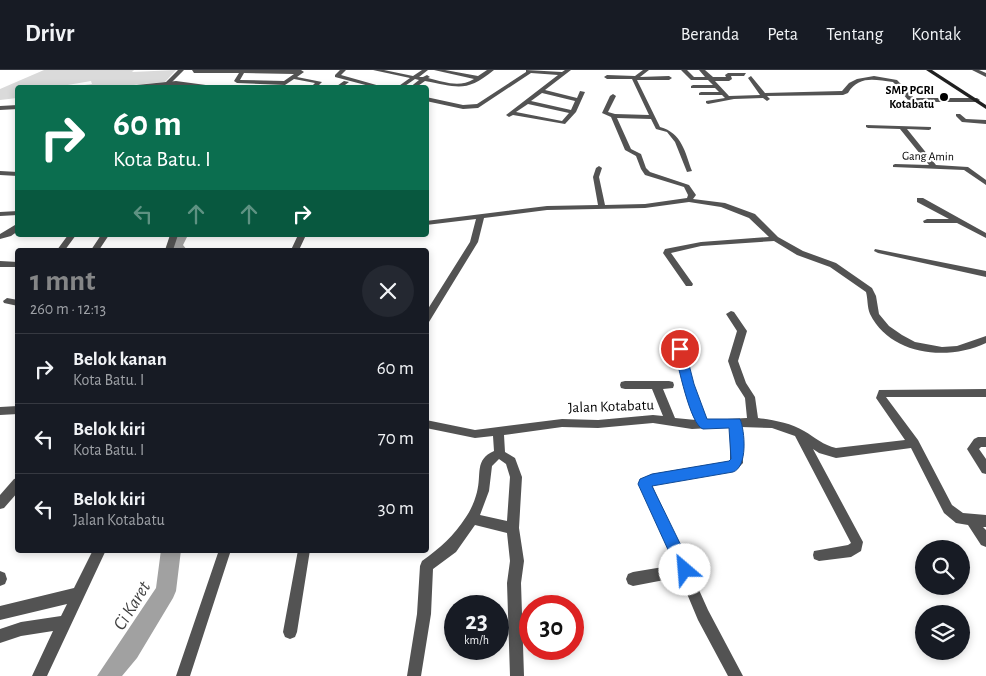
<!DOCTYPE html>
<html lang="id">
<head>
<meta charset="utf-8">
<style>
	:root { --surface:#171b24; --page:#242831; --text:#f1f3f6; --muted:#9ea1a6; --line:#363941; --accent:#858687 }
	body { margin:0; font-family:"Alegreya Sans",sans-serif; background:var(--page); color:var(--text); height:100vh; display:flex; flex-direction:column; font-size:19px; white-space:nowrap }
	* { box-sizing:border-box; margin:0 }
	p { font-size:16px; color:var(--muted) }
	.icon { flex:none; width:28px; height:28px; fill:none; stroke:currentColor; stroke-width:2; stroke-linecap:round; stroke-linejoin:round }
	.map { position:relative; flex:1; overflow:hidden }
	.side { position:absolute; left:15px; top:178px; width:414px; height:305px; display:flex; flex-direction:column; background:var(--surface); border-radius:5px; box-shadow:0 2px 8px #0003 }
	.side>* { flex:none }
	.hud { position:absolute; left:15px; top:15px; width:414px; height:152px; border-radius:5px; box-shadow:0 2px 8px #0003; background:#0b6e4f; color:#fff; overflow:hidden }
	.buttons { position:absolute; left:915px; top:470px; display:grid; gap:10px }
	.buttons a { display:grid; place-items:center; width:55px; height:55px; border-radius:50%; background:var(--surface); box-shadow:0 2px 8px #0003; font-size:25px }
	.speed { position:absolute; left:444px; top:525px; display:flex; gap:10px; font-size:25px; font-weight:700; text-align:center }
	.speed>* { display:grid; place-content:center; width:65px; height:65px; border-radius:50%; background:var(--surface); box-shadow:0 2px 8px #0003; line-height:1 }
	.speed small { font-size:12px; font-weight:400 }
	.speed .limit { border:8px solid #d22; background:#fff; color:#111 }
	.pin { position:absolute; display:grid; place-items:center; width:42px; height:42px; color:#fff; margin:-21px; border:2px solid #fff; border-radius:50%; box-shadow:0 1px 5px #0007 }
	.me { position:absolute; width:55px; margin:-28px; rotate:333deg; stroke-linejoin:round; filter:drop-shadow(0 0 4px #0008) }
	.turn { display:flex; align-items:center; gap:18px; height:105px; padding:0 15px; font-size:22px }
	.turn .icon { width:65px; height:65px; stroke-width:2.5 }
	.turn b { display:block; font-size:35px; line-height:42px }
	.lanes { display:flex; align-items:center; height:48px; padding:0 15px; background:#0003; justify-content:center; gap:25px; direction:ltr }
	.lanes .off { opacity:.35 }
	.round { display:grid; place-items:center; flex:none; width:52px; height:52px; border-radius:26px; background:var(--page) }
	.summary { display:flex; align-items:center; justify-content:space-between; height:85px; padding:0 15px }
	h1 { font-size:30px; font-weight:700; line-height:38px; color:var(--accent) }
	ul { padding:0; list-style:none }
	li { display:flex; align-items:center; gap:15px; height:70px; padding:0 15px; border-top:1px solid var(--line) }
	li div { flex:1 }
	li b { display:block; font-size:19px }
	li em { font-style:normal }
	header { display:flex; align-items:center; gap:30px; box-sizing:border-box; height:70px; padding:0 25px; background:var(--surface); border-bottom:1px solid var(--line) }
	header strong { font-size:24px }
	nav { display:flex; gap:28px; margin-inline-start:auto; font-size:18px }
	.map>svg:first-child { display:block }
	.green { fill:#dadada }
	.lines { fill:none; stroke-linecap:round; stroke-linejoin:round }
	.river { fill:#a1a1a1; fill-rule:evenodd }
	.minor { fill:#535353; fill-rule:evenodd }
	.tertiary { fill:#535353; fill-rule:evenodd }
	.secondary { fill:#202020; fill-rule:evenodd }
	.route { fill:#1a73e8; stroke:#114b97 }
	.poi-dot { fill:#000; stroke:#fff; stroke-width:2 }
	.labels { text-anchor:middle; stroke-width:4.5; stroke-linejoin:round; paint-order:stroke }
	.far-poi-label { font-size:12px; font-weight:bold; fill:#000; stroke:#fff; text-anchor:end }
	.far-street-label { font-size:12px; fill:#000; stroke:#fff }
	.street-label { font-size:15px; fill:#000; stroke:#fff }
	.near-water-label { font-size:19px; font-style:italic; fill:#424242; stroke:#fff }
</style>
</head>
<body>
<header>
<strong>Drivr</strong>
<nav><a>Beranda</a><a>Peta</a><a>Tentang</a><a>Kontak</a></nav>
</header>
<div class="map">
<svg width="986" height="606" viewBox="0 0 986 606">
	<rect width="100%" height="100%" fill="#fff"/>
	<!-- green -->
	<path class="green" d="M44,0H134L132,2L176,0L165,12L102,18L70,17L92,14L91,11L56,17L18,18L17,28L0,30V19Z"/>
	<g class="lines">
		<!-- river -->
		<path class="river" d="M176,165H188L183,175L187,180L173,179L171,176Z
			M161,480H181L176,521L173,528L137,588L122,606H97L156,518Z"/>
		<!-- minor -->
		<path class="minor" d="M178,0H184L170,14H166V12Z
			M192,0H301L304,2L297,7L322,12L316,18H310L315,13L294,9L285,15L237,13L234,11L239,3H194ZM244,3L294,4L284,11L240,10Z
			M340,0H346L341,5L387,18H377L335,7V5Z
			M373,0H384L413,6L422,0H428L419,7H423L427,5L430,7L428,8C445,12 459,18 474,9L434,0H445L478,6L487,0H494C466,23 458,17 425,11L415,18H409L419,10L415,9L402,18H396L410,8Z
			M526,0L562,2L565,0H571L545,20L577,28L580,21L585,22L576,42L565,54L513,45L509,47L506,45L558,5L531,3L478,38L463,39L426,31V27L463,35L477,34L526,2ZM542,23L575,31L571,40L531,31ZM528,34L569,43L562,51L516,42Z
			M643,0H649L640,7L669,6L672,8L669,10H637L660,57C682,63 685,82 692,101L687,102L675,72L667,62L656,59L651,49L617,48L631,79L641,84L646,98L650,102L689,115L696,125L693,129L725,133L755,144L778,167L803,181L836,193L872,218L876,226L879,244L889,256L902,265L915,272L942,277L957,276L986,266V273C948,291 891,286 870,244C867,237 868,229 866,222L830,197L797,185L774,171L701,176L671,183L693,214L692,216H686L663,183L665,179L701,172L769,167L749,148L721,137L689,132L645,138L547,140L484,148L478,172L429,252L426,253V242L470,172L476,149L426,155V151L547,136L598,135L593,107L596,98L599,96L602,98L599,107L605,135L645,134L687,128L688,125L684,117L645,105L641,99L636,86L625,80L611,47L602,43L610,26L613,24L616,26L608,42L615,44L649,45L632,9H607L604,7L607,5L635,6Z
			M681,0H687L694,7H705L699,0H705L713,7H726L725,5L728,3H746L744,6H731L732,9L729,11H715L729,26L760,25L748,8L751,6L765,23L842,21L849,13L857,9L874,6L897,10L914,28H977L980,30L977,32H914L908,30L893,12C875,10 859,5 848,23L843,25L767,26L770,29L767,31L763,28L734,29L708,34L706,33V31L725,28L722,25H699V23L701,22H719L715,18H691V16L693,15H713L708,10H691Z
			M972,0H979L986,3V7Z
			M344,11L349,12L341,18H334Z
			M225,15L230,17V18H223Z
			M956,44H960L966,49L986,50V54L962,52L956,46Z
			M866,55L931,57V59L929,60L907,59L936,95L968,97L986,110V115L964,100L893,97V95L895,94L929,95L900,59L868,58L866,57Z
			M0,101L18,102V106L0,105Z
			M917,128H923L986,163V168L957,153H924L923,151L927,149H949L917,132Z
			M18,141V145L0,146V142Z
			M15,155H18V161L11,166L0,169V164Z
			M68,165H76L65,180H57Z
			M101,165H109L99,180H91Z
			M170,165H178L173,180H165Z
			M298,165H306L299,180H291Z
			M875,179L986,201V207L878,183L874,181Z
			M0,191L18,192V197H0Z
			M7,228L18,230V236L4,233L3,231Z
			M731,241L734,242L747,261L738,291L746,313L755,327L758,348C773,350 791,353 804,361C816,368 823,375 836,378L905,370L876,328L879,320L986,319V327H886L918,370L952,435L963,443L986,445V457H983L986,460V477L981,475L968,455L956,453L944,443L911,378L836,388L819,383L813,379L863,472L861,481L851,487L819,491L814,489L813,485L814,481L848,475L851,473L795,366L772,358L741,357L743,393L737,399L652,415L687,495H690L691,502L708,540L743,606H728L698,550L680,507L633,516L628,514L626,509L628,504L633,502L675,495L639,413L641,409L652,404L730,391V357L692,359L653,353L598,358L562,357L504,365L505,382L515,388L522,407L519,458L524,491L521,513L524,606H510L507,513L510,491L507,463L475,455L456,482L433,499L431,544L421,606H407L417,544L420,496L422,491C441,477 453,467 466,447C471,440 475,430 477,422C482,404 474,390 494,381L493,366L475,368L426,358V350L475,360L562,349L598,350L653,345L663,346L652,319H625L621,318L620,315L621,312L625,311H669L673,312L674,315L673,318L663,319L675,348L696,350L683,314L675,279L680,276L685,279L693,314L707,350L747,348L745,328L736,314L728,291L737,261L726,244ZM499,389L506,394L510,407L507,451L480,445L489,421L492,396Z
			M18,336V344L0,345V337Z
			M978,367H986V377H981L979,379L986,389V404L982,403L967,379L974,369Z
			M18,408V422L4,438L0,439V425L14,409Z
			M93,480H106L47,606H32L53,561L21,566L0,573V559L21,552L61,546L67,534L0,550V536L74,518Z
			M219,480H231L190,606H176Z
			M298,480H310L297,562L295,567L290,569L285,567L283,562Z
			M0,501L5,503L7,509L5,514L0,516Z"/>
		<!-- tertiary -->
		<path class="tertiary" d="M176,11L228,18H205L176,15L137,18H107Z
			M18,35V39L0,40V36Z"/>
		<!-- secondary -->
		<path class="secondary" d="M926,0H932L986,35V39Z"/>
	</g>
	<!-- route -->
	<path class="route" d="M680,275L685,279L694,314L707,349H740C745,361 748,397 733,402L652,416L693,500L690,506L685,508L680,506L638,414L640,409L652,404L729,391L731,389L729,358L703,359C690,355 678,294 674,279Z"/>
	<!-- markers -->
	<circle class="poi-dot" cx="944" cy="27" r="5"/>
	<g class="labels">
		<!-- far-poi labels -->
		<g class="far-poi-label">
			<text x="934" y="24">SMP PGRI<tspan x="934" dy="14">Kotabatu</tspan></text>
		</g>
		<!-- far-street labels -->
		<g class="far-street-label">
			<text transform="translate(928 86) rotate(1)" y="4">Gang Amin</text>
		</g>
		<!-- street labels -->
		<g class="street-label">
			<text transform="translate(611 336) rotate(-2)" y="5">Jalan Kotabatu</text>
		</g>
		<!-- near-water labels -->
		<g class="near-water-label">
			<text transform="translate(131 535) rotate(-58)" y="7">Ci Karet</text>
		</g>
	</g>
</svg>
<div class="buttons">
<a><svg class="icon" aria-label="search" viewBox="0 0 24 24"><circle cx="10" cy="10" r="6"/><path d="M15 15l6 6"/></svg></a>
<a><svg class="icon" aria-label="layers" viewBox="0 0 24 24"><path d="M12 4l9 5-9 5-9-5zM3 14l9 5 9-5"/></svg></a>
</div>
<div class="speed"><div>23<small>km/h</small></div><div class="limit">30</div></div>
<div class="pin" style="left:680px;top:279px;background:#d93025"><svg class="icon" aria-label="arrive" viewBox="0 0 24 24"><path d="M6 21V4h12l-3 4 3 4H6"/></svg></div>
<svg class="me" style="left:685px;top:500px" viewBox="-20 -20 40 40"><circle r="19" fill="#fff"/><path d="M0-13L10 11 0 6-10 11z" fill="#1a73e8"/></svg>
<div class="hud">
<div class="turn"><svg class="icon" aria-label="right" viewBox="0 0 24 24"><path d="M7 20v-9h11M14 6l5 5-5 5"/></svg><div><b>60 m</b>Kota Batu. I</div></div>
<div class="lanes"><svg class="icon off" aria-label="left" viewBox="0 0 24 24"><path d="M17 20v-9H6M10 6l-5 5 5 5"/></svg><svg class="icon off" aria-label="ahead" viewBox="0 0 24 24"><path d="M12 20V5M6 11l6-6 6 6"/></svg><svg class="icon off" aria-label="ahead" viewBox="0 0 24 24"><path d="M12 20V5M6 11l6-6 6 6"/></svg><svg class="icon" aria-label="right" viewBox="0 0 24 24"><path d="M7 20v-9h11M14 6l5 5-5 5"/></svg></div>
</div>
<section class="side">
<div class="summary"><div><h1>1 mnt</h1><p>260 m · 12:13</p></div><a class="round"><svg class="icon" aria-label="close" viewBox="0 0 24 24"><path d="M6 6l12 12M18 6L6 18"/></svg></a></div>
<ul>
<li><svg class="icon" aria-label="right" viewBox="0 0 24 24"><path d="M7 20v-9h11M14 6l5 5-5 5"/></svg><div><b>Belok kanan</b><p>Kota Batu. I</p></div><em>60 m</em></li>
<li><svg class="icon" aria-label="left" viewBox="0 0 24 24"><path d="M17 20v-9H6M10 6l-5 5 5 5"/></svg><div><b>Belok kiri</b><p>Kota Batu. I</p></div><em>70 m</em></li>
<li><svg class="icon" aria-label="left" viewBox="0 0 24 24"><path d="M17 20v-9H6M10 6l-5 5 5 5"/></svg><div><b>Belok kiri</b><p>Jalan Kotabatu</p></div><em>30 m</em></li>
</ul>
</section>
</div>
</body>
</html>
